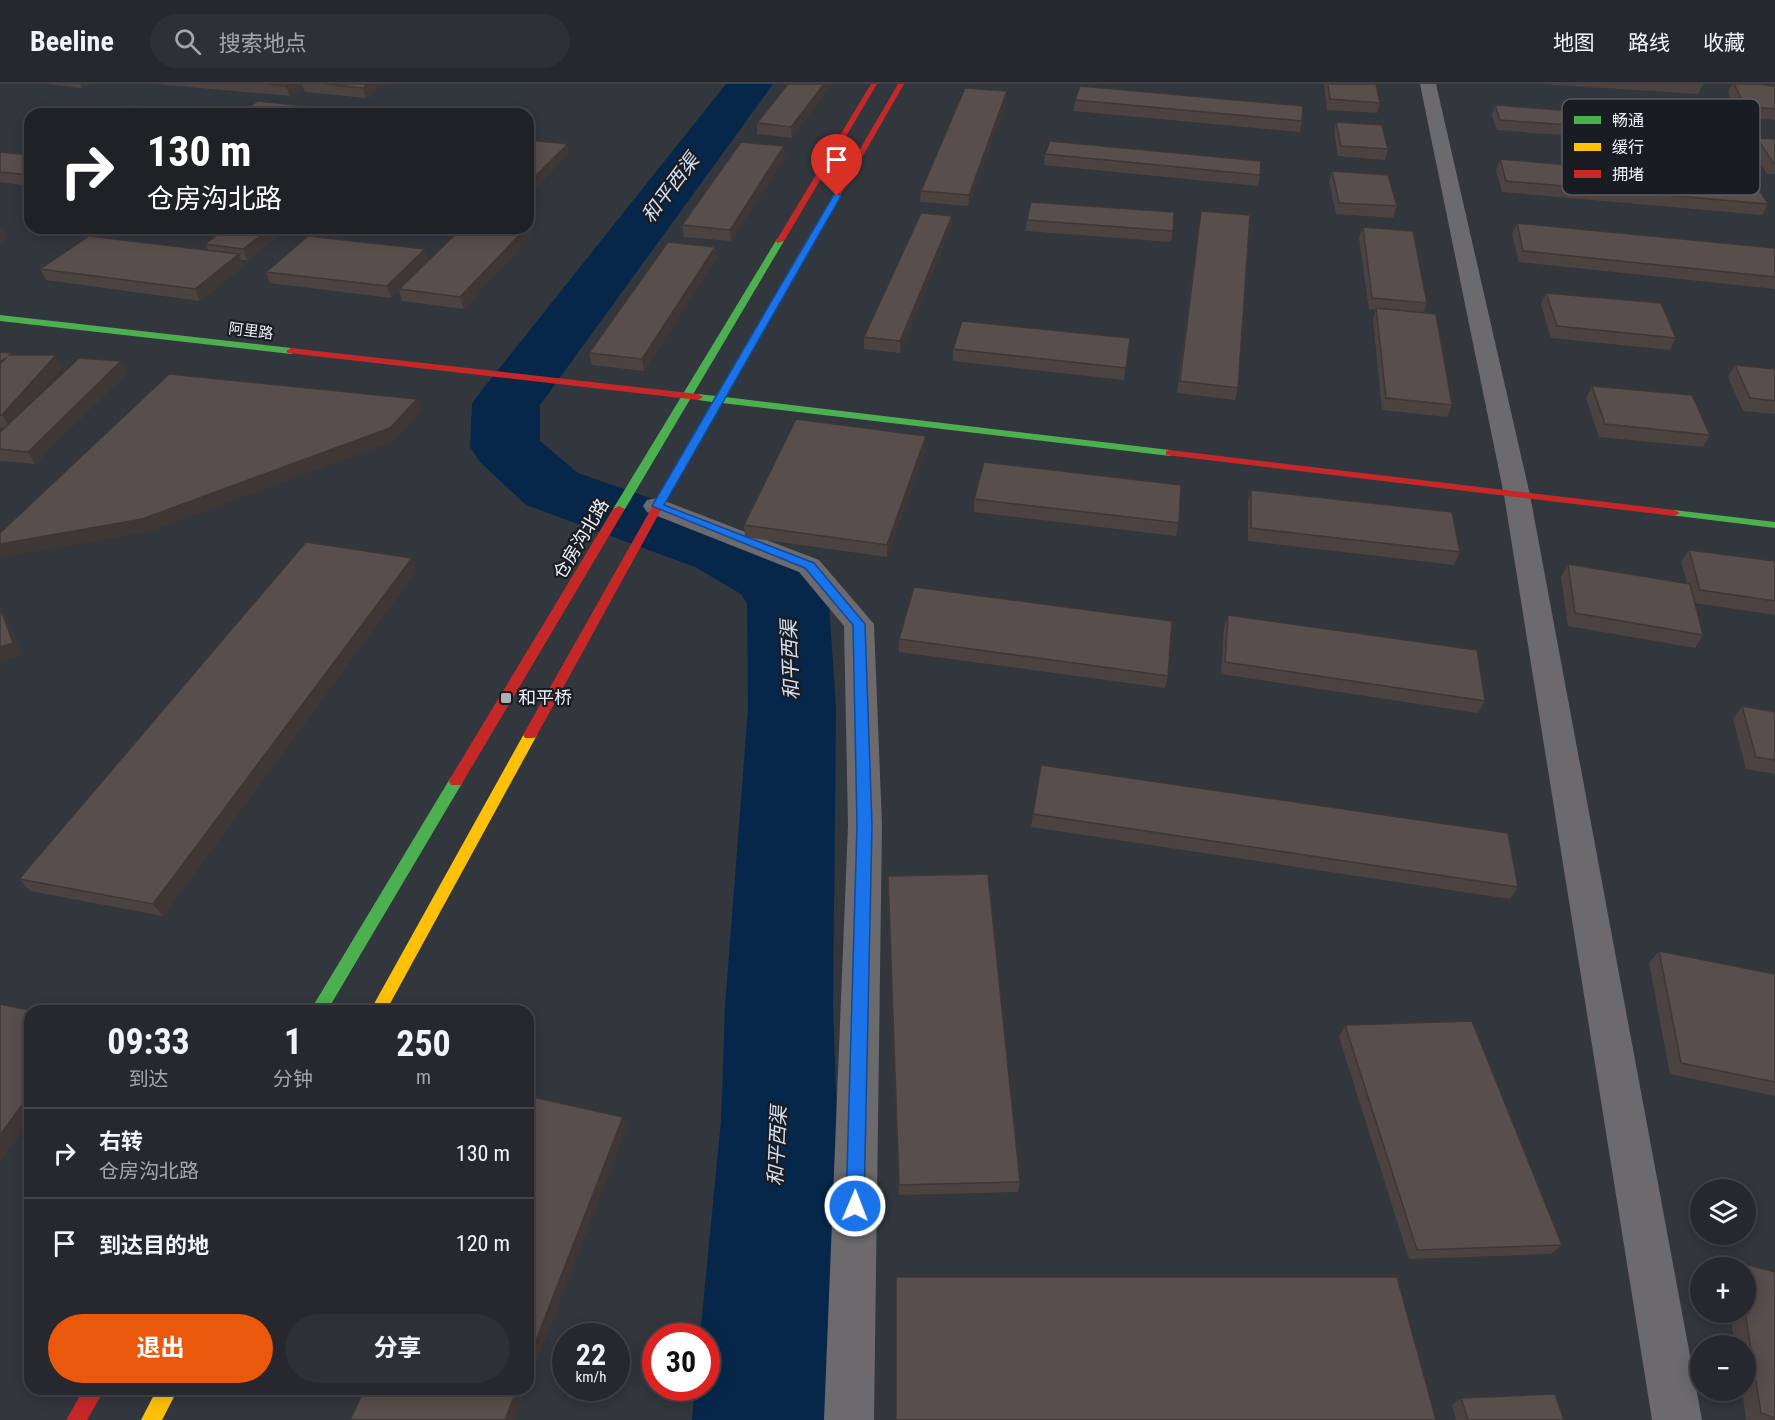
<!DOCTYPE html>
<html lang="zh">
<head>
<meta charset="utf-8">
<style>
	:root { --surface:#26282e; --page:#2e3036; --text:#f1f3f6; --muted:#a4a6aa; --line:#42444a; --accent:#ea580c }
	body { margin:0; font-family:"Roboto Condensed","Noto Sans SC",sans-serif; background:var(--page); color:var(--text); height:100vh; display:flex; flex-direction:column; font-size:22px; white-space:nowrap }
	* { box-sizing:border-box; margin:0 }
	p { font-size:20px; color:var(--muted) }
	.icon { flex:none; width:33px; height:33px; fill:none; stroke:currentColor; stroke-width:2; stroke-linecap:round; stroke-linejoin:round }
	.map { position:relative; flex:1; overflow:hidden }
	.side { position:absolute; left:24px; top:921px; width:510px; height:390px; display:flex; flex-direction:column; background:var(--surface); border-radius:18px; box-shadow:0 3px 15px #0003,0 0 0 2px var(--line) }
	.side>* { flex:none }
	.hud { position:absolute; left:24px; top:24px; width:510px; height:126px; border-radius:18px; box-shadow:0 3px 15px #0003,0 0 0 2px var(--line); background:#202124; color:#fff; overflow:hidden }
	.buttons { position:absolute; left:1690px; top:1095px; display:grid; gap:12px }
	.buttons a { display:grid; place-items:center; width:66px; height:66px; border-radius:50%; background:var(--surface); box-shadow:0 3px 15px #0003,0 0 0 2px var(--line); font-size:30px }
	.speed { position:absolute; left:552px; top:1239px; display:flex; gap:12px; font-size:30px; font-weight:700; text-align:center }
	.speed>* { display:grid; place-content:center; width:78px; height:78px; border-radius:50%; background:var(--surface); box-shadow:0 3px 15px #0003,0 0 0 2px var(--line); line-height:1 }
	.speed small { font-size:15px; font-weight:400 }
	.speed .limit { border:9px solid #d22; background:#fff; color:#111 }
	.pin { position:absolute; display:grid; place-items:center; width:51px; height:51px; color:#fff; margin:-62px -26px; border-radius:50% 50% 50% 0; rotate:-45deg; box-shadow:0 0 6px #0007 }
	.pin .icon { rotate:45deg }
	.me { position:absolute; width:66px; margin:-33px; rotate:1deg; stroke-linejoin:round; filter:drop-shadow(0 0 4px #0008) }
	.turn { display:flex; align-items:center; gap:21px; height:126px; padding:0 24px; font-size:27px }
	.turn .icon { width:78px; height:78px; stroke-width:2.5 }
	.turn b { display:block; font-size:42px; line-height:51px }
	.eta { display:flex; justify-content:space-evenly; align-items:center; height:102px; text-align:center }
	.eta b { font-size:36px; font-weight:700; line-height:42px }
	.primary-button { display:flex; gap:12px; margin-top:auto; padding:12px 24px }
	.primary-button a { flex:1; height:69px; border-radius:36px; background:var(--accent); color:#fff; font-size:24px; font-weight:700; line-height:69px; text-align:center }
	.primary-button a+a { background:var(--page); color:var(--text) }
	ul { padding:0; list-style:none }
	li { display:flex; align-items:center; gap:18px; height:90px; padding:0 24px; border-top:2px solid var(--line) }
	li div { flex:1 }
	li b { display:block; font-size:22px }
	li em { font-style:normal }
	header { display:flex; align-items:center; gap:36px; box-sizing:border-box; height:84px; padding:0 30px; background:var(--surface); border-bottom:2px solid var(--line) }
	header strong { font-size:28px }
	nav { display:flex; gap:33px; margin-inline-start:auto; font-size:21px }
	.search { width:420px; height:54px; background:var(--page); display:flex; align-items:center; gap:15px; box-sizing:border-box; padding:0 21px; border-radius:33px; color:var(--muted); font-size:22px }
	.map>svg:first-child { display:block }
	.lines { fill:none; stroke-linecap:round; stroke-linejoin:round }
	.river { fill:#07274a; fill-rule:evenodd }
	.street { fill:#6c6a6c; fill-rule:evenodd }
	.fast { fill:#4caf50; fill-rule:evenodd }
	.slow { fill:#ffc107; fill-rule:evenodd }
	.jam { fill:#c62828; fill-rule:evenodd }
	.wall { fill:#4c4341 }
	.shaded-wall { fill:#3e3735 }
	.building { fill:#584e4c; stroke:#3e3735; stroke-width:1.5 }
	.route { fill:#1a73e8; stroke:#114b97; stroke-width:1.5 }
	.poi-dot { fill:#acb1b9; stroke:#191c22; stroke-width:2 }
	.labels { text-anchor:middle; stroke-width:4.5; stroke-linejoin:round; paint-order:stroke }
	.far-street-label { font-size:15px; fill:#eef3fc; stroke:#191c22 }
	.street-label { font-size:18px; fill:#eef3fc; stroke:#191c22 }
	.poi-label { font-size:18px; fill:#eef3fc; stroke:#191c22; text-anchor:start }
	.water-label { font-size:20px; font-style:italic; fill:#d4e0f1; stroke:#191c22 }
	.key { fill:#191c22; stroke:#595c63; stroke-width:1.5 }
	.key-label { font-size:16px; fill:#eef3fc }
</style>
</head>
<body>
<header>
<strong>Beeline</strong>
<div class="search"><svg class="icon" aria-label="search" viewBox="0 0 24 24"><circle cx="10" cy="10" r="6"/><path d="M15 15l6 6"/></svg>搜索地点</div>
<nav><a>地图</a><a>路线</a><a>收藏</a></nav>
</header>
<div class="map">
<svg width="1775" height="1336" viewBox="0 0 1775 1336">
	<rect width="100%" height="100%" fill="#32363d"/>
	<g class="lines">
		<!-- river -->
		<path class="river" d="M726,0H773L540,321V357L578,389L751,449L798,474L829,520L836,625L833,922L837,1037L828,1336H692L695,1304H706V1252H700L721,1037L725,922L748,625L747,520L741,510L695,483L526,421L480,378L470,363L472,320L482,306Z"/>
		<!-- street -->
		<path class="street" d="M1420,0H1436L1530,411L1702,1336H1652L1504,411Z
			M657,414L819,476L874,540L882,741L874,1336H824L848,741L844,542L799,488L647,428L643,422L647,416Z"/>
		<!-- fast -->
		<path class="fast" d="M777,155L784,157L625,425L619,428L615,427L613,425Z
			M802,168L806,171L725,313L1170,366L1175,369L1170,372L722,319L678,395L673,398L669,397L668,395L712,318L698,316L693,313L698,310L716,312L798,171Z
			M0,231L291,264L296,267L291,270L0,237Z
			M1674,426L1775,438V444L1670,431V427Z
			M456,692L461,693L463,697L461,701L327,927H310L451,693Z"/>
		<!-- slow -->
		<path class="slow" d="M530,646L537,651L386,927H370L525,648Z
			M157,1305H178L162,1336H141Z"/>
		<!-- jam -->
		<path class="jam" d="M871,0H877L784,157L777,159L776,157Z
			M898,0H904L806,171L799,173L798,171Z
			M291,264L698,310L703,313L698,316L288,269L286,267Z
			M1170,366L1674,426L1680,429L1674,432L1166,371V367Z
			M673,392L678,395L537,651L535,654H525L523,651L668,395Z
			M619,422L625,425L461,701H451L449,697L451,693L613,425Z
			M84,1305H105L87,1336H66Z"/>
	</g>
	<!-- wall -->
	<path class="wall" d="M48,0H89L82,4Z
		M157,0H385L366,14L305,8L303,3L290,12Z
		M832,0L792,54L757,50V39Z
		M1324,0H1376L1380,19L1377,29L1327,26Z
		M1542,0H1703L1698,10Z
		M1732,0H1756L1775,2V36L1740,32L1728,8Z
		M1007,7L1006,18L968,122L920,118L921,107Z
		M1075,16L1302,37L1300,48L1074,27Z
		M1495,21L1729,53L1723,64L1497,46L1492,31Z
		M1336,38L1388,65L1385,76L1338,72L1334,49Z
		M1757,54L1775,55V90H1767L1751,65Z
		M784,62L785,73L731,157L684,153L682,141Z
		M0,68L30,71V102L0,98Z
		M1045,70L1260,91L1258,102L1044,81Z
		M1500,75L1768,120L1762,131L1502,108L1496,86Z
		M1332,87L1397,122L1393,134L1336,130L1329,98Z
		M1201,127L1238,304L1235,316L1177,309Z
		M952,132L951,143L900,269L864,265V253Z
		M1027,136L1173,147L1171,158L1026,147Z
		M1517,139L1775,164V205L1519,178L1512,150Z
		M1363,143L1427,219L1423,228L1452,321L1447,333L1382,326L1373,235L1376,226L1369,225L1359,154Z
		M227,144H290L247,176H241L244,182L200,217L46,196L40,185L208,166L205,160Z
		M534,149L464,225L402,217L399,206L391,214L270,199L266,188L425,165L428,176Z
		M715,163L717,174L644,287L592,281L589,269Z
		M1546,209L1676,254L1670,266L1551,254L1541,220Z
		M1130,254L1124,296L953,277V265Z
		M0,268L62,283L32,318L121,277L127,289L35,380L0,377V348L4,344H0Z
		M1735,281L1775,285V330L1743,327L1728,293Z
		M1592,302L1710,351L1703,363L1599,353L1586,314Z
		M926,352V364L887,473L745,453L744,441Z
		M1251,406L1460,468L1454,481L1248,457V418Z
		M974,415L1179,439L1176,452L974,428Z
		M1689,466L1775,477V531L1695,519L1703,551L1695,564L1568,542L1561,493L1568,480L1687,499L1681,478Z
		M417,486L163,832L30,807L19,795Z
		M1228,531L1485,617L1478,629L1221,590L1224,543Z
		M899,555L1168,592L1165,604L899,568Z
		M1742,622L1775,628V690L1746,685L1733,635Z
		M1041,681L1518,803L1510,815L1031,743Z
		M888,804L1020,1098L1018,1108L899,1111Z
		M1659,867L1775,890V1012L1670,990L1649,879Z
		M1345,941L1562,1161L1551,1170L1409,1175L1339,953Z
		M1737,1178L1738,1184H1729Z
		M1775,1188V1336H1746L1742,1306H1746V1262H1735L1730,1228H1746Z
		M1461,1314L1564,1336H1456L1452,1321Z"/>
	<!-- shaded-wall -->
	<path class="shaded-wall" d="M81,0H89L82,4Z
		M289,0H302L303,3L290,12L286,2Z
		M368,0H385L366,14L363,4Z
		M824,0H832L792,54L791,43Z
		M1007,7L1006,18L968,122L969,111Z
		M568,60L570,70L528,113V99Z
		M784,62L785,73L731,157L730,146Z
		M952,132L951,143L900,269V257Z
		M531,138L534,149L464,225L460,213L526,144H528V141Z
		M2,143L8,154L0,160V144Z
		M271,144H290L247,176L243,165Z
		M715,163L717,174L644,287L642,275Z
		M425,165L428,176L391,214L387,202Z
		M239,170L244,182L200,217L195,205Z
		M56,271L62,283L10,344L2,331Z
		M121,277L127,289L35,380L28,368Z
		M417,315L421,327L395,357L149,448L0,474V460Z
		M926,352V364L887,473V461Z
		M412,474L417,486L163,832L153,820Z
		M0,522L8,534L22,571L0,579Z
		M30,1010V1038L0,1078V1051Z
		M623,1033L627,1044L528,1300V1277Z
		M517,1305H526L514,1336H505Z"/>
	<!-- building -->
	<path class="building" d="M265,0H289L286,2Z
		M326,0H368L363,4Z
		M788,0H824L791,43L757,39Z
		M1328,0H1376L1380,19L1330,15Z
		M1734,0H1756L1775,2V25L1745,22Z
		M1080,2L1303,22L1302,37L1075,16Z
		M965,4L1007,7L969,111L921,107Z
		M258,17L365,28L363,30H237Z
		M128,21L204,29L202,30H112Z
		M1495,21L1719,38L1729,53L1500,36Z
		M1336,38L1382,41L1388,65L1341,62Z
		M1757,54L1775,55V79H1773Z
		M528,56L568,60L528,99Z
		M1050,57L1261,77L1260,91L1045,70Z
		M741,58L784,62L730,146L682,141Z
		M0,68L30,71V91L0,88Z
		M1500,75L1754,97L1768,120L1506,97Z
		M1332,87L1388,91L1397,122L1339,119Z
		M1031,118L1174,128L1173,147L1027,136Z
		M1201,127L1250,131L1238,304L1180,297Z
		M921,129L952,132L900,257L864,253Z
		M1517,139L1775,164V193L1523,167Z
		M1363,143L1413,147L1427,219L1372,214Z
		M227,144H271L243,165L205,160Z
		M462,144H526L460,213L399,205Z
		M89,152L239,170L195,205L40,185Z
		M308,152L425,165L387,202L266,188Z
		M668,158L715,163L642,275L589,269Z
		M1546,209L1661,219L1676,254L1557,242Z
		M1376,224L1436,230L1452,321L1386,314Z
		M962,237L1130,254L1126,284L953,265Z
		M0,268L12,269L9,271H56L2,331H0V280L7,273L0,278Z
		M79,274L121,277L28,368L0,365V348Z
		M1735,281L1775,285V317L1750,314Z
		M169,290L417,315L390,344L142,435L0,460V449Z
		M1592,302L1692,311L1710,351L1605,340Z
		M796,335L926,352L887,461L744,441Z
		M984,378L1181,401L1179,439L974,415Z
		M1251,406L1452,428L1460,468L1251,444Z
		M306,458L412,474L153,820L19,795Z
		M1689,466L1775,477V517L1700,506Z
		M1568,480L1690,500L1703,551L1575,529Z
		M914,503L1172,537L1168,592L899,555Z
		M0,523L13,559L0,563Z
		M1228,531L1477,566L1485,617L1225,578Z
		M1742,622L1775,628V676L1756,673Z
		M1041,681L1508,749L1518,803L1033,730Z
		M988,790L1020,1098L899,1101L888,792Z
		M1659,867L1775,890V998L1681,979Z
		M0,920L33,927H30V1010L0,1051Z
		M1472,937L1562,1161L1417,1166L1345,941Z
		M528,1012L623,1033L528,1277Z
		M1737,1178L1775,1188V1334L1761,1329L1745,1228L1746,1184H1738Z
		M896,1193H1397L1436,1336H896Z
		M365,1305H517L505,1336H350Z
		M1555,1310L1564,1336H1468L1461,1314Z"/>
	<!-- route -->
	<path class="route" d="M837,109L841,112L664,421L814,479L865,540L872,741L864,1122L861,1128L855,1131L848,1128L846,1122L857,741L853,541L805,484L652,422L833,112Z"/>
	<!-- markers -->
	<rect class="poi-dot" x="500" y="608" width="12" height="12" rx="3"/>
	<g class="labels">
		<!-- far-street labels -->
		<g class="far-street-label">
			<text transform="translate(251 247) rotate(7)" y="5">阿里路</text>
		</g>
		<!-- street labels -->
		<g class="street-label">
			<text transform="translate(581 455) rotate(-59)" y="6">仓房沟北路</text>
		</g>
		<!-- poi labels -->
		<g class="poi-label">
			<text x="518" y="620">和平桥</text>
		</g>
		<!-- water labels -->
		<g class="water-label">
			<text transform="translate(670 104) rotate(-53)" y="7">和平西渠</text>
			<text transform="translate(790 576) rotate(-92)" y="7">和平西渠</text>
			<text transform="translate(777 1062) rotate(-87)" y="7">和平西渠</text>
		</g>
	</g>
	<!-- legend -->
	<rect x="1562" y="15" width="198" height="96" rx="9" class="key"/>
	<rect x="1574" y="32" width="27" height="8" fill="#4caf50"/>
	<rect x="1574" y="59" width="27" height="8" fill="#ffc107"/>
	<rect x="1574" y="86" width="27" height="8" fill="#c62828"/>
	<g class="key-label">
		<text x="1612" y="42">畅通</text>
		<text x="1612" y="69">缓行</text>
		<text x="1612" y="96">拥堵</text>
	</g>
</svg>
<div class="buttons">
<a><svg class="icon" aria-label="layers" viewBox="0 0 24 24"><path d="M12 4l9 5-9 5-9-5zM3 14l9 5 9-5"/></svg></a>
<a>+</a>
<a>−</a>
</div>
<div class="speed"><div>22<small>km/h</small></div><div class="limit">30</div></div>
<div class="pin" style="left:837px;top:112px;background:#d93025"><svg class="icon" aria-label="arrive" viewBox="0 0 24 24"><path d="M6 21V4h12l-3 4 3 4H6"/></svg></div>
<svg class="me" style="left:855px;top:1122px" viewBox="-20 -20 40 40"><circle r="17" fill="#1a73e8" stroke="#fff" stroke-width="3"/><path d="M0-11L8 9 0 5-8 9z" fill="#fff"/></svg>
<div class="hud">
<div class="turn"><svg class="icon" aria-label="right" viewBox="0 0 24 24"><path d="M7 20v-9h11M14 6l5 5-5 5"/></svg><div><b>130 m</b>仓房沟北路</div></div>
</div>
<section class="side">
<div class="eta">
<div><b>09:33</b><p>到达</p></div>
<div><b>1</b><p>分钟</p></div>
<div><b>250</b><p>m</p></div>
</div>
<ul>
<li><svg class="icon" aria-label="right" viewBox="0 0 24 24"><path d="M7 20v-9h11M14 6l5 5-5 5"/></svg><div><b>右转</b><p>仓房沟北路</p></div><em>130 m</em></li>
<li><svg class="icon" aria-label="arrive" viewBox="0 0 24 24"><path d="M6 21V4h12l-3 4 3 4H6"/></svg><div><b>到达目的地</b></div><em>120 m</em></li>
</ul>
<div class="primary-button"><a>退出</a><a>分享</a></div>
</section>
</div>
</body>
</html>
